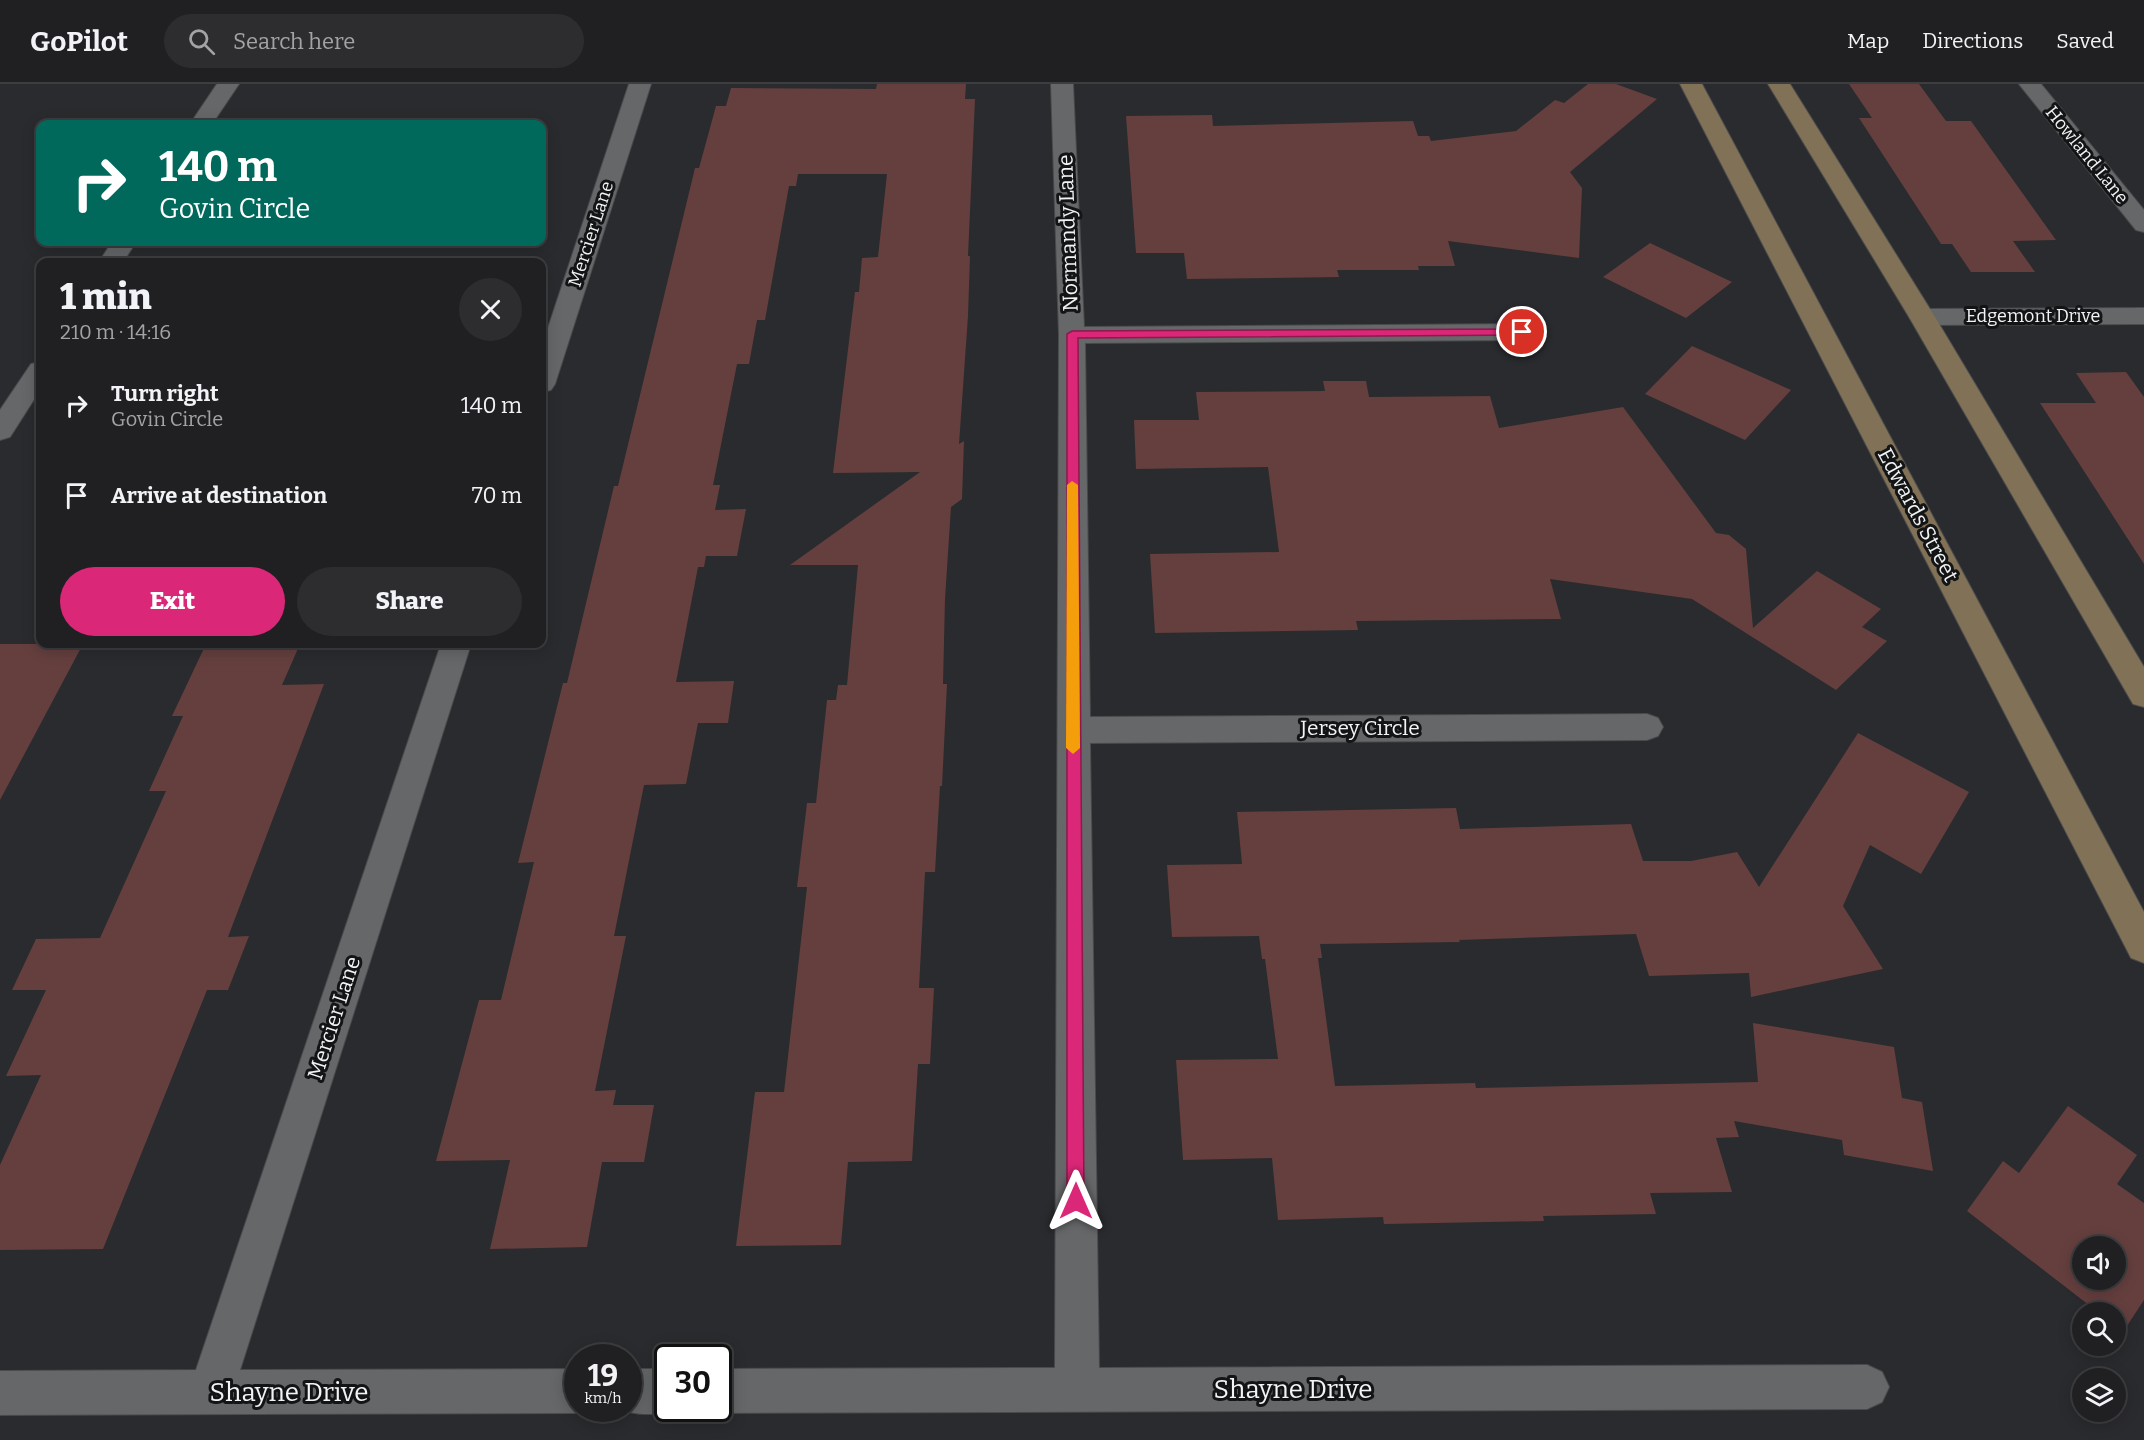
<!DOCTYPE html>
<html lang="en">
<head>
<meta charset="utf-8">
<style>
	:root { --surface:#202022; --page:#2d2d2f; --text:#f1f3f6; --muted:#a2a3a5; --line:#3d3e40; --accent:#db2777 }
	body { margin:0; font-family:Bitter,serif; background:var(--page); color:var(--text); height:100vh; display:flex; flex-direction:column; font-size:22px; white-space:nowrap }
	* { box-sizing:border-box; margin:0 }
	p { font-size:20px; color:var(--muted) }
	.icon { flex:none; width:33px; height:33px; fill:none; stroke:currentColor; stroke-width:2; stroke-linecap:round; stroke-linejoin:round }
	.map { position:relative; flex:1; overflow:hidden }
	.sheet { position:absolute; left:36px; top:174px; width:510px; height:390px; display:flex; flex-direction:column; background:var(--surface); border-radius:12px; box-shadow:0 3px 15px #0003,0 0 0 2px var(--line) }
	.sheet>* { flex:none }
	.banner { position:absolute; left:36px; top:36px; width:510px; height:126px; border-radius:12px; box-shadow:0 3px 15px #0003,0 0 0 2px var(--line); background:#00695c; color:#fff; overflow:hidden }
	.tools { position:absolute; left:2072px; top:1152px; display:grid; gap:12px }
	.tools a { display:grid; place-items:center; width:54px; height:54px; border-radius:50%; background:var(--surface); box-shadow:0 3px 15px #0003,0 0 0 2px var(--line); font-size:30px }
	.speed { position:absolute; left:564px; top:1260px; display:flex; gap:12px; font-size:30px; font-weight:700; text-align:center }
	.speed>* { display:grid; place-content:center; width:78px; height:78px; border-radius:50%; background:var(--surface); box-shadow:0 3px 15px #0003,0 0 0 2px var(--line); line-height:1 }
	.speed small { font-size:15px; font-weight:400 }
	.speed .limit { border:3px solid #111; border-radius:9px; background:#fff; color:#111 }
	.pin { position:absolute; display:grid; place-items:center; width:51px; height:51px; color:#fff; margin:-26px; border:3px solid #fff; border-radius:50%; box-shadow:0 2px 6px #0007 }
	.me { position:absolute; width:66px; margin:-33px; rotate:0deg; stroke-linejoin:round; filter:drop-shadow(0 0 4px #0008) }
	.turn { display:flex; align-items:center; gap:21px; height:126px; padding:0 24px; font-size:27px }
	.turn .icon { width:78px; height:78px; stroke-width:2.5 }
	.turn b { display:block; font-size:42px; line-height:51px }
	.round { display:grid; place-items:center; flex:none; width:63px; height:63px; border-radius:32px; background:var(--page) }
	.head { display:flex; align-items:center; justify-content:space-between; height:102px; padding:0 24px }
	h1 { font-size:36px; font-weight:800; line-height:45px }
	.cta { display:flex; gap:12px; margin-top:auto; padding:12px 24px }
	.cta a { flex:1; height:69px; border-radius:36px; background:var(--accent); color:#fff; font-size:24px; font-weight:800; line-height:69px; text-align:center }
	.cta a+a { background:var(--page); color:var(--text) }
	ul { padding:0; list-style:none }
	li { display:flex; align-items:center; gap:18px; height:90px; padding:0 24px }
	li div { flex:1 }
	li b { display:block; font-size:22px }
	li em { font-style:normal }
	header { display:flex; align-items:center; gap:36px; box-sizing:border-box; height:84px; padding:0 30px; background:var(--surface); border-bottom:2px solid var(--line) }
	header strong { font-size:28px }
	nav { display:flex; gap:33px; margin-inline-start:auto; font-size:21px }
	.search { width:420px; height:54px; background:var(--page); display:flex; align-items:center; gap:15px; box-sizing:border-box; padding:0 21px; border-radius:33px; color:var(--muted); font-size:22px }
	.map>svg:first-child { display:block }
	.building { fill:#643f3e; fill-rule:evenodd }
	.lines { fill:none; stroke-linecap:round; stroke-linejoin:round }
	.minor-casing { stroke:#494a4b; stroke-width:2 }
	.secondary-casing { stroke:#494a4b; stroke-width:2 }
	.minor { fill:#656769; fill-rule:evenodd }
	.secondary { fill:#817156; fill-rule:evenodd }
	.route { fill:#db2777; stroke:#8e194d; stroke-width:1.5 }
	.slow { fill:#f59e0b }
	.labels { text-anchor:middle; stroke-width:6; stroke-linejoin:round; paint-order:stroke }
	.far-street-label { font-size:18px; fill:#f2f3f4; stroke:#131415 }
	.street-label { font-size:21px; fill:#f2f3f4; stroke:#131415 }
	.near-street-label { font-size:26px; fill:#f2f3f4; stroke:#131415 }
</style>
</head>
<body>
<header>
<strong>GoPilot</strong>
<div class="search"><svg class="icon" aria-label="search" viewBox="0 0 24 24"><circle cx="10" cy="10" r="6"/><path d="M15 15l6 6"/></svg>Search here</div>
<nav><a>Map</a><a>Directions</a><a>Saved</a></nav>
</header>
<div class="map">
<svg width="2144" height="1356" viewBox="0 0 2144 1356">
	<rect width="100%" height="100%" fill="#2a2b2e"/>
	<!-- building -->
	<path class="building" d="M877,0H966L965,15H975L968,172H970L968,232L959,360L964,357L962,415L951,423L945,515L943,600H947L942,702H940L935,788H925L919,904H934L930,980H918L912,1077L848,1078L841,1161L736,1162L755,1008H784L807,803H797L807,719H816L827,616H836L838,601H847L858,481H790L920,388L833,389L855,208H859L862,174L878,173L887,90H798L796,102H789L765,236H757L749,280H737L713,401H720L715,426L746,425L737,472H706L704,483H698L676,598L734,597L728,639H698L686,700L644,701L614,852H626L595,1007L616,1006L613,1021H654L644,1078H602L587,1163L490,1165L510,1076L436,1077L479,916H501L534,778L518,779L563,599H567L614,402H618L695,84H699L716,22H726L731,4L876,5Z
		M1588,0H1616L1657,15L1570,88L1582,104L1579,174L1448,157L1455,182H1418L1419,186H1337L1339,193L1187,195L1184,169H1136L1126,32L1212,31L1213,42L1413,37L1418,52H1429L1431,57L1516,47L1555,16L1564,19Z
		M1849,0H1919L1946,37H1971L2056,156L2013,157L2035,188H1971L1952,160H1941L1859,34H1872Z
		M1650,159L1732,198L1686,234L1603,193Z
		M1692,262L1791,306L1745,356L1645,310Z
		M2126,288L2144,313V480L2040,319H2096L2076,289Z
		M1323,297H1366L1369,313L1490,312L1499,344L1623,323L1716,449L1729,451L1746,465L1753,544L1817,487L1881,525L1862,543L1887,557L1836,606L1692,515L1550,495L1561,535L1356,537L1358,546L1155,549L1150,470L1279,468L1268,383L1136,385L1134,336H1199L1196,308L1325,307Z
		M0,560H83L0,716Z
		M206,560H300L282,601L324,600L228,853L249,852L228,906H207L103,1165L0,1166V1081L41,991L6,992L46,906H12L36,855L100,854L166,707H149L183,632H172Z
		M1858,649L1969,708L1921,790L1870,761L1843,822L1883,885L1751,913L1749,889L1649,892L1636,850L1459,856L1460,858L1320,860L1322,874H1318L1335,1002L1475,999L1476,1004L1758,998L1753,939L1894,963L1902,1014L1922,1018L1933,1087L1844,1071L1842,1056L1734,1037L1739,1053L1716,1054L1732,1108L1650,1109L1656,1130L1543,1132L1544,1137L1384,1140L1383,1133L1278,1136L1272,1074L1183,1076L1176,976L1278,975L1265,875H1262L1259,852L1172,853L1167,781L1242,780L1237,728L1456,724L1460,745L1631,740L1643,777H1691L1737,768L1759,803Z
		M2068,1022L2137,1071L2117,1100L2144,1119V1216L2123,1248L2115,1242V1228H2098L1967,1127L2003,1077L2019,1089ZM2082,1162H2115V1196H2082Z"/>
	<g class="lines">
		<defs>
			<path id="minor" d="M217,0H239L212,40H190Z
				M629,0H651L555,300L551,306L542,308V262Z
				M1051,0H1073L1084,243L1522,240L1531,242L1535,248L1531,254L1522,256L1085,259L1090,633L1647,630L1658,634L1663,643L1658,652L1647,656L1090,659L1099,1284L1867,1281L1882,1288L1889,1303L1882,1318L1867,1325L718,1329L707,1324H718V1285L1055,1284L1059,251Z
				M2019,0H2041L2144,126V148L2136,146Z
				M112,158H136L123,178H99Z
				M2144,224V240L1922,241L1913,238L1909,233L1913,228L1922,225Z
				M40,278V306L10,353L0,356V326L31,280Z
				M441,560H471L240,1286L578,1285V1324H589L578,1329L0,1331V1287L196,1286Z
				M628,1285H668V1324H679C661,1332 635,1332 617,1324H628Z"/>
			<path id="secondary" d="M1680,0H1702L2144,828V879L2131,874Z
				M1768,0H1790L1935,233L2144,583V623L2133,620L1909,233Z"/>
		</defs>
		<!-- minor casing -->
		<use href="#minor" class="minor-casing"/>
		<!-- secondary casing -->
		<use href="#secondary" class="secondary-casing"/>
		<!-- minor -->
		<use href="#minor" class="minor"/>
		<!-- secondary -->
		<use href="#secondary" class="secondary"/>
	</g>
	<!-- route -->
	<path class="route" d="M1522,245L1527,248L1526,251L1078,254L1084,1117L1082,1123L1076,1125L1070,1123L1067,1117V250L1072,247Z"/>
	<!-- slow -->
	<path class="slow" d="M1072,397L1078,401L1080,664L1073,670L1066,664L1067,401Z"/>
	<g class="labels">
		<!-- far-street labels -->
		<g class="far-street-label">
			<text transform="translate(2087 71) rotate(51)" y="6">Howland Lane</text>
			<text transform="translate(591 150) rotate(-72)" y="6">Mercier Lane</text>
			<text x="2033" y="238">Edgemont Drive</text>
		</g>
		<!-- street labels -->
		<g class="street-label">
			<text transform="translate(1068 149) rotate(-92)" y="7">Normandy Lane</text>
			<text transform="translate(1918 431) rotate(62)" y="7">Edwards Street</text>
			<text x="1360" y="651">Jersey Circle</text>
			<text transform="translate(334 934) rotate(-72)" y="7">Mercier Lane</text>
		</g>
		<!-- near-street labels -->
		<g class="near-street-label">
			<text x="1293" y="1314">Shayne Drive</text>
			<text x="289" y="1317">Shayne Drive</text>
		</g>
	</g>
</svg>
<div class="tools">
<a><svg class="icon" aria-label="sound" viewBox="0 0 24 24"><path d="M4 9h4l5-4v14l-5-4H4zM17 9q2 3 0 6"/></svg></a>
<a><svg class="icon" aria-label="search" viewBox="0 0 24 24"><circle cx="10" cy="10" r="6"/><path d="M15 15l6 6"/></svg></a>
<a><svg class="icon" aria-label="layers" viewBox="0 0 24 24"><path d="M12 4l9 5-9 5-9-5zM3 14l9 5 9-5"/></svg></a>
</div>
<div class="speed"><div>19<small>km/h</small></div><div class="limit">30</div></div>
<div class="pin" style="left:1522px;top:248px;background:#d93025"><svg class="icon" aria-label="arrive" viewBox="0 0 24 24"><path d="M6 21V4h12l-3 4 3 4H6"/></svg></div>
<svg class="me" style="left:1076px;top:1117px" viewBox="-20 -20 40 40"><path d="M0-17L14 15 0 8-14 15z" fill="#db2777" stroke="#fff" stroke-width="4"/></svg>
<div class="banner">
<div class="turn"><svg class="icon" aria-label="right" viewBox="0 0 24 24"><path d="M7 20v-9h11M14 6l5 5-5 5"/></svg><div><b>140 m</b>Govin Circle</div></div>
</div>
<section class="sheet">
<div class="head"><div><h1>1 min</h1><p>210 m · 14:16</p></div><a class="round"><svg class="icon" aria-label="close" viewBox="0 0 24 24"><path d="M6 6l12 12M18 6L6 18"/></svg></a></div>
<ul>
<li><svg class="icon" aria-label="right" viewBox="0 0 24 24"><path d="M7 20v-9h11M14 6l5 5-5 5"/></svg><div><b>Turn right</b><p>Govin Circle</p></div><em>140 m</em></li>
<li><svg class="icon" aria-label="arrive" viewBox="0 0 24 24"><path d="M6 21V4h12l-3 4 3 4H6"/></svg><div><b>Arrive at destination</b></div><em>70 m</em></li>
</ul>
<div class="cta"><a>Exit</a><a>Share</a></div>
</section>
</div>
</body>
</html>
